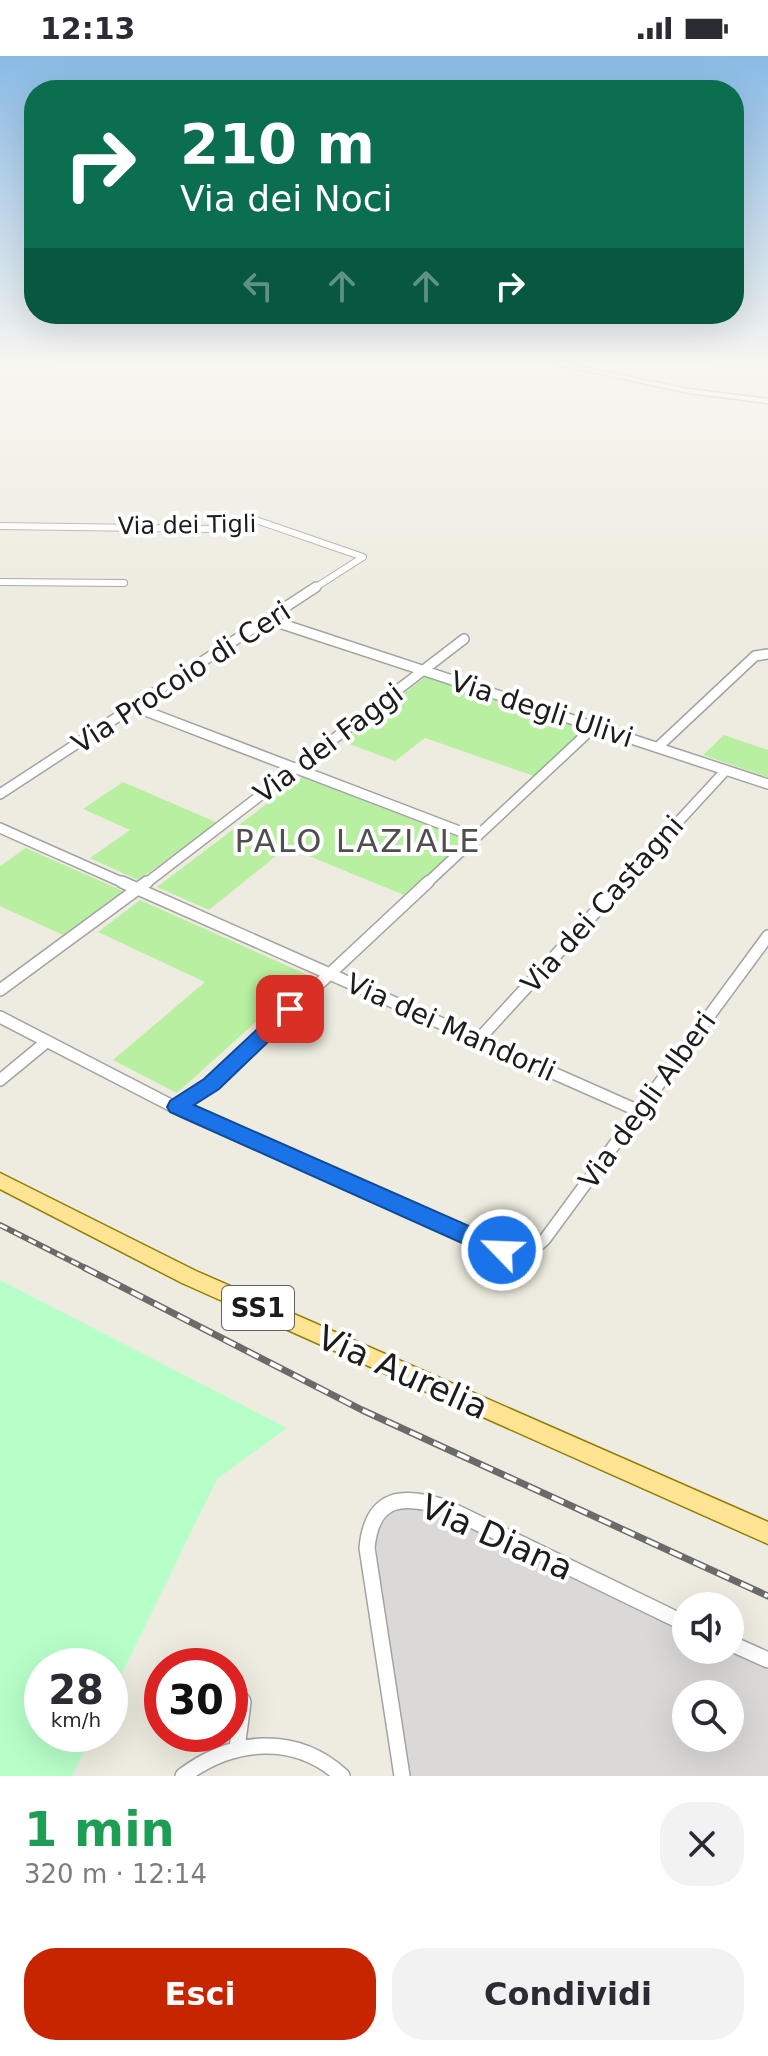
<!DOCTYPE html>
<html lang="it">
<head>
<meta charset="utf-8">
<style>
	:root { --surface:#fff; --page:#f2f2f3; --text:#2b2b33; --muted:#7c7c81; --accent:#c72400 }
	body { margin:0; font-family:"DejaVu Sans",sans-serif; background:var(--page); color:var(--text); height:100vh; display:flex; flex-direction:column; font-size:30px; white-space:nowrap }
	* { box-sizing:border-box; margin:0 }
	p { font-size:26px; color:var(--muted) }
	.icon { flex:none; width:44px; height:44px; fill:none; stroke:currentColor; stroke-width:2; stroke-linecap:round; stroke-linejoin:round }
	.map { position:relative; height:1720px; overflow:hidden }
	.details { display:flex; flex-direction:column; background:var(--surface); flex:1 }
	.details>* { flex:none }
	.hud { position:absolute; left:24px; top:24px; width:720px; height:244px; border-radius:32px; box-shadow:0 8px 32px #0002; background:#0b6e4f; color:#fff; overflow:hidden }
	.fabs { position:absolute; left:672px; top:1536px; display:grid; gap:16px }
	.fabs a { display:grid; place-items:center; width:72px; height:72px; border-radius:50%; background:var(--surface); box-shadow:0 8px 32px #0002; font-size:40px }
	.speed { position:absolute; left:24px; top:1592px; display:flex; gap:16px; font-size:40px; font-weight:700; text-align:center }
	.speed>* { display:grid; place-content:center; width:104px; height:104px; border-radius:50%; background:var(--surface); box-shadow:0 8px 32px #0002; line-height:1 }
	.speed small { font-size:20px; font-weight:400 }
	.speed .limit { border:12px solid #d22; background:#fff; color:#111 }
	.pin { position:absolute; display:grid; place-items:center; width:68px; height:68px; color:#fff; margin:-34px; border-radius:16px; box-shadow:0 4px 12px #0006 }
	.me { position:absolute; width:88px; margin:-44px; rotate:294deg; stroke-linejoin:round; filter:drop-shadow(0 0 6px #0008) }
	.turn { display:flex; align-items:center; gap:28px; height:168px; padding:0 24px; font-size:36px }
	.turn .icon { width:104px; height:104px; stroke-width:2.5 }
	.turn b { display:block; font-size:56px; line-height:68px }
	.lanes { display:flex; align-items:center; height:76px; padding:0 24px; background:#0003; justify-content:center; gap:40px; direction:ltr }
	.lanes .off { opacity:.35 }
	.round { display:grid; place-items:center; flex:none; width:84px; height:84px; border-radius:32px; background:var(--page) }
	.summary { display:flex; align-items:center; justify-content:space-between; height:136px; padding:0 24px }
	h1 { font-size:48px; font-weight:700; line-height:60px; color:#1e9e55 }
	.button { display:flex; gap:16px; margin-top:auto; padding:16px 24px }
	.button a { flex:1; height:92px; border-radius:32px; background:var(--accent); color:#fff; font-size:32px; font-weight:700; line-height:92px; text-align:center }
	.button a+a { background:var(--page); color:var(--text) }
	.status { display:flex; justify-content:space-between; align-items:center; height:56px; padding:0 40px; background:var(--surface); direction:ltr }
	.status svg { height:22px; fill:currentColor }
	.map>svg:first-child { display:block }
	.residential { fill:#dad9d8; fill-rule:evenodd }
	.grass { fill:#b8efa0 }
	.park { fill:#b7ffc9 }
	.lines { fill:none; stroke-linecap:round; stroke-linejoin:round }
	.minor-far3-casing { stroke:#a3a3a3; stroke-width:8 }
	.minor-far2-casing { stroke:#a3a3a3; stroke-width:12 }
	.minor-far1-casing { stroke:#a3a3a3; stroke-width:14 }
	.minor-casing { stroke:#a3a3a3; stroke-width:18 }
	.tertiary-casing { stroke:#a3a3a3; stroke-width:3 }
	.primary-casing { stroke:#937d00; stroke-width:3 }
	.minor-far3 { stroke:#fff; stroke-width:6 }
	.minor-far2 { stroke:#fff; stroke-width:9 }
	.minor-far1 { stroke:#fff; stroke-width:11 }
	.minor { stroke:#fff; stroke-width:15 }
	.tertiary { fill:#fff; fill-rule:evenodd }
	.primary { fill:#ffe494; fill-rule:evenodd }
	.rail-far1-casing { stroke:#6a6a6a; stroke-width:6 }
	.rail-casing { stroke:#6a6a6a; stroke-width:7 }
	.rail-far1 { stroke:#fff; stroke-width:3; stroke-dasharray:8; stroke-linecap:butt }
	.rail { stroke:#fff; stroke-width:4; stroke-dasharray:13; stroke-linecap:butt }
	.route { fill:#1a73e8; stroke:#114b97; stroke-width:2 }
	.labels { text-anchor:middle; stroke-width:8; stroke-linejoin:round; paint-order:stroke }
	.far-street-label { font-size:24px; fill:#1c1c1c; stroke:#fff }
	.shield { fill:#fff; stroke:#606060; stroke-width:2 }
	.shield-label { font-size:26px; font-weight:bold; fill:#1c1c1c }
	.street-label { font-size:28px; fill:#1c1c1c; stroke:#fff }
	.quarter-label { font-size:32px; letter-spacing:2px; fill:#4f4f4f; stroke:#fff }
	.near-street-label { font-size:34px; fill:#1c1c1c; stroke:#fff }
</style>
</head>
<body>
<div class="status"><b>12:13</b><svg viewBox="0 0 49 12"><path d="M0 12V9h3v3zM5 12V6h3v6zM10 12V3h3v9zM15 12V0h3v12zM26 1h20v11H26zM47 4h2v5h-2z"/></svg></div>
<div class="map">
<svg width="768" height="1720" viewBox="0 0 768 1720">
	<rect width="100%" height="100%" fill="#eeece0"/>
	<!-- residential -->
	<path class="residential" d="M415,1441L686,1564V1594H730L768,1602V1720H403L367,1492L377,1460ZM686,1638H730V1682H686Z"/>
	<!-- grass -->
	<path class="grass" d="M428,619L587,672L534,720L425,682L395,705L341,685Z
		M724,679L768,694V721L703,699Z
		M302,721L466,784L404,839L287,791L209,854L157,831Z
		M123,726L218,767L138,824L90,802L130,774L83,753Z
		M26,792L123,835L63,879L0,850V810Z
		M140,844L308,919L177,1037L113,1004L205,926L98,876Z"/>
	<!-- park -->
	<path class="park" d="M0,1224L287,1372L217,1423L110,1642V1610H42V1678H93L72,1720H0Z"/>
	<g class="lines">
		<defs>
			<path id="minor-far3" d="M0,470L217,473L253,463L363,501L313,533
				M0,526L124,527"/>
			<path id="minor-far2" d="M270,564L768,728
				M135,651L475,781
				M658,691L755,600L768,598
				M0,738L316,531
				M0,772L126,828
				M145,828L464,583
				M426,828L595,670
				M621,828L726,714"/>
			<path id="minor-far1" d="M122,826L639,1055
				M0,934L147,826
				M0,961L184,1056L502,1194C520,1200 532,1196 545,1183L768,880
				M479,983L623,826
				M0,1024L45,987
				M177,1051L212,1028L428,826"/>
			<path id="minor" d="M730,1587L768,1604
				M230,1626L243,1646L237,1693
				M183,1720C232,1683 295,1677 342,1720
				M402,1720L367,1492C372,1439 403,1438 447,1452L686,1568"/>
			<path id="tertiary" d="M554,308H566L689,333L768,343V347L689,337Z"/>
			<path id="primary" d="M0,1117L196,1215L768,1466V1488L182,1227L0,1133Z"/>
		</defs>
		<!-- minor-far3 casing -->
		<use href="#minor-far3" class="minor-far3-casing"/>
		<!-- minor-far2 casing -->
		<use href="#minor-far2" class="minor-far2-casing"/>
		<!-- minor-far1 casing -->
		<use href="#minor-far1" class="minor-far1-casing"/>
		<!-- minor casing -->
		<use href="#minor" class="minor-casing"/>
		<!-- tertiary casing -->
		<use href="#tertiary" class="tertiary-casing"/>
		<!-- primary casing -->
		<use href="#primary" class="primary-casing"/>
		<!-- minor-far3 -->
		<use href="#minor-far3" class="minor-far3"/>
		<!-- minor-far2 -->
		<use href="#minor-far2" class="minor-far2"/>
		<!-- minor-far1 -->
		<use href="#minor-far1" class="minor-far1"/>
		<!-- minor -->
		<use href="#minor" class="minor"/>
		<!-- tertiary -->
		<use href="#tertiary" class="tertiary"/>
		<!-- primary -->
		<use href="#primary" class="primary"/>
		<defs>
			<path id="rail-far1" d="M0,1169L89,1214"/>
			<path id="rail" d="M85,1212L362,1354L768,1540"/>
		</defs>
		<!-- rail-far1 casing -->
		<use href="#rail-far1" class="rail-far1-casing"/>
		<!-- rail casing -->
		<use href="#rail" class="rail-casing"/>
		<!-- rail-far1 -->
		<use href="#rail-far1" class="rail-far1"/>
		<!-- rail -->
		<use href="#rail" class="rail"/>
	</g>
	<!-- sky -->
	<linearGradient id="sky" x2="0" y2="1"><stop stop-color="#89bae5"/><stop offset="0.56" stop-color="#f7f6f1"/><stop offset="1" stop-color="#f7f6f1" stop-opacity="0"/></linearGradient>
	<rect width="768" height="549" fill="url(#sky)"/>
	<!-- route -->
	<path class="route" d="M290,947L297,949L300,953L297,958L219,1033L194,1049L510,1188L513,1194L510,1201H493L170,1056L167,1051L170,1045L204,1023L283,949Z"/>
	<g class="labels">
		<!-- far-street labels -->
		<g class="far-street-label">
			<text transform="translate(187 469) rotate(-1)" y="8">Via dei Tigli</text>
		</g>
		<!-- shield labels -->
		<rect class="shield" x="222" y="1230" width="72" height="44" rx="6"/>
		<g class="shield-label">
			<text x="258" y="1261">SS1</text>
		</g>
		<!-- street labels -->
		<g class="street-label">
			<text transform="translate(181 621) rotate(-33)" y="10">Via Procoio di Ceri</text>
			<text transform="translate(542 653) rotate(18)" y="10">Via degli Ulivi</text>
			<text transform="translate(328 687) rotate(-37)" y="10">Via dei Faggi</text>
			<text transform="translate(602 848) rotate(-48)" y="10">Via dei Castagni</text>
			<text transform="translate(451 971) rotate(24)" y="10">Via dei Mandorli</text>
			<text transform="translate(647 1044) rotate(-54)" y="10">Via degli Alberi</text>
		</g>
		<!-- quarter labels -->
		<g class="quarter-label">
			<text x="358" y="796">PALO LAZIALE</text>
		</g>
		<!-- near-street labels -->
		<g class="near-street-label">
			<text transform="translate(403 1316) rotate(24)" y="12">Via Aurelia</text>
			<text transform="translate(497 1481) rotate(24)" y="12">Via Diana</text>
		</g>
	</g>
</svg>
<div class="fabs">
<a><svg class="icon" aria-label="sound" viewBox="0 0 24 24"><path d="M4 9h4l5-4v14l-5-4H4zM17 9q2 3 0 6"/></svg></a>
<a><svg class="icon" aria-label="search" viewBox="0 0 24 24"><circle cx="10" cy="10" r="6"/><path d="M15 15l6 6"/></svg></a>
</div>
<div class="speed"><div>28<small>km/h</small></div><div class="limit">30</div></div>
<div class="pin" style="left:290px;top:953px;background:#d93025"><svg class="icon" aria-label="arrive" viewBox="0 0 24 24"><path d="M6 21V4h12l-3 4 3 4H6"/></svg></div>
<svg class="me" style="left:502px;top:1194px" viewBox="-20 -20 40 40"><circle r="17" fill="#1a73e8" stroke="#fff" stroke-width="3"/><path d="M0-11L8 9 0 5-8 9z" fill="#fff"/></svg>
<div class="hud">
<div class="turn"><svg class="icon" aria-label="right" viewBox="0 0 24 24"><path d="M7 20v-9h11M14 6l5 5-5 5"/></svg><div><b>210 m</b>Via dei Noci</div></div>
<div class="lanes"><svg class="icon off" aria-label="left" viewBox="0 0 24 24"><path d="M17 20v-9H6M10 6l-5 5 5 5"/></svg><svg class="icon off" aria-label="ahead" viewBox="0 0 24 24"><path d="M12 20V5M6 11l6-6 6 6"/></svg><svg class="icon off" aria-label="ahead" viewBox="0 0 24 24"><path d="M12 20V5M6 11l6-6 6 6"/></svg><svg class="icon" aria-label="right" viewBox="0 0 24 24"><path d="M7 20v-9h11M14 6l5 5-5 5"/></svg></div>
</div>
</div>
<section class="details">
<div class="summary"><div><h1>1 min</h1><p>320 m · 12:14</p></div><a class="round"><svg class="icon" aria-label="close" viewBox="0 0 24 24"><path d="M6 6l12 12M18 6L6 18"/></svg></a></div>
<div class="button"><a>Esci</a><a>Condividi</a></div>
</section>
</body>
</html>
